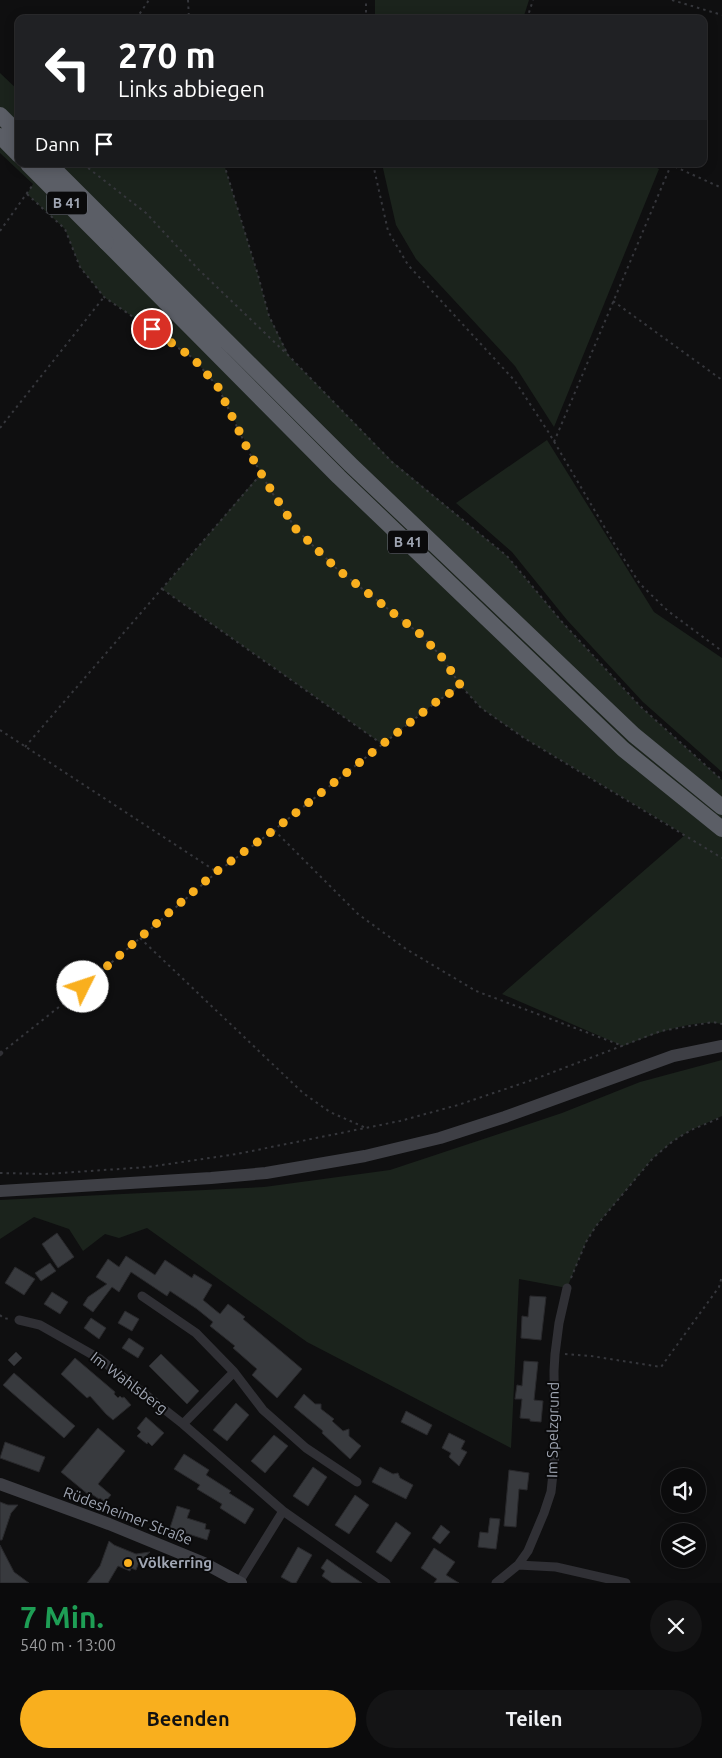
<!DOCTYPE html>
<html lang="de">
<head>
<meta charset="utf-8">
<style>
	:root { --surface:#0b0b0c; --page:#141415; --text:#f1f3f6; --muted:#9a9b9d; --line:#2b2b2d; --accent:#f9af1e }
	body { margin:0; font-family:Ubuntu,sans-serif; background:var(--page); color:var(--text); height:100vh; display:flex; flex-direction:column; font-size:19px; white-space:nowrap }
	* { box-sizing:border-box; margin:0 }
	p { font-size:16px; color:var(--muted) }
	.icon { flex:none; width:28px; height:28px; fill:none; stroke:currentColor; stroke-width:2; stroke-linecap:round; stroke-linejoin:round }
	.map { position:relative; height:1583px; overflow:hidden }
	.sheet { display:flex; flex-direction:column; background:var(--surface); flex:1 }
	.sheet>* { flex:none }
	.guide { position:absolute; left:15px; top:15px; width:692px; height:152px; border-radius:10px; box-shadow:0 2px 12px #0003,0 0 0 1px var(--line); background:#202124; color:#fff; overflow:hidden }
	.buttons { position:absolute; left:661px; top:1468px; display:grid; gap:10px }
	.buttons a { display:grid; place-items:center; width:45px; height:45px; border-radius:50%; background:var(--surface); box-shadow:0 2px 12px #0003,0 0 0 1px var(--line); font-size:25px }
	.pin { position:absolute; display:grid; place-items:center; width:42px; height:42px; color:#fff; margin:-21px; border:2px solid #fff; border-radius:50%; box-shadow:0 1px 5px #0007 }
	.me { position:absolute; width:55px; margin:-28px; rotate:49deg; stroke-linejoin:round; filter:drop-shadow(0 0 4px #0008) }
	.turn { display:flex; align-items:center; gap:18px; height:105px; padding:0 20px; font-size:22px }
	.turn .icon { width:65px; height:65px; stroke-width:2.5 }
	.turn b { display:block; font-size:35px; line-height:42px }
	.then { display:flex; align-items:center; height:48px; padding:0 20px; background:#0003; gap:10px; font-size:19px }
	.round { display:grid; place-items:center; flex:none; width:52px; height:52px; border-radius:26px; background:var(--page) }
	.head { display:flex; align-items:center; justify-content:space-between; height:85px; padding:0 20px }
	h1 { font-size:30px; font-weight:700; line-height:38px; color:#1e9e55 }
	.button { display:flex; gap:10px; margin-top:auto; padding:10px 20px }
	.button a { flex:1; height:58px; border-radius:30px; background:var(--accent); color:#111; font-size:20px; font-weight:700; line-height:58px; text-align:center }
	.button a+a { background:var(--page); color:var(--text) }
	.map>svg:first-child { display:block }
	.green { fill:#1b231c }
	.building { fill:#383a3e; stroke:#29292c }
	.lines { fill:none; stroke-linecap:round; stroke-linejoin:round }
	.path { stroke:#36373c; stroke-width:2; stroke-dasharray:2.5 4; stroke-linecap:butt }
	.lane { stroke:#303035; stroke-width:4.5 }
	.street { stroke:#303035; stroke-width:9 }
	.secondary { stroke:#3e3f45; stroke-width:12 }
	.highway { stroke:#5b5e66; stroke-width:16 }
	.highway-bridge { stroke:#5b5e66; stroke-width:16 }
	.route { stroke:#f9af1e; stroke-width:9; stroke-dasharray:0 16.2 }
	.poi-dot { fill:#f9af1e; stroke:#0a0a0b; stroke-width:2 }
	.labels { text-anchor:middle; stroke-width:4; stroke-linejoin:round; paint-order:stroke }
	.shield { fill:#0a0a0b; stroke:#727680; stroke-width:1 }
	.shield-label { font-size:14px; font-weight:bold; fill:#9fa5b2 }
	.street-label { font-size:15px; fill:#9fa5b2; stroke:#0a0a0b }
	.poi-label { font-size:15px; font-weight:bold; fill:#9fa5b2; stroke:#0a0a0b; text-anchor:start }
</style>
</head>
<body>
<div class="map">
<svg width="722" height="1583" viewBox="0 0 722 1583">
	<rect width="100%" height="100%" fill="#0f0f10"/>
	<!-- green -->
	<path class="green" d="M375,0H529L523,19H375Z
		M0,73L19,91V164H224L258,275L269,316L289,356L392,461L507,556L563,623L640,706L722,780V1024C694,1018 649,1036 623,1046L502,994L685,835L524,738L481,708L461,686L436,702L382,744L162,589L261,473L218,387L193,358L104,297L80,267L65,229L27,194L33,184L0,153Z
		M382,164H650L659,169L554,427L515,366L416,259L396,225Z
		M547,440L654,612L722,658V772L643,702L567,620L512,552L456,503Z
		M722,1060V1116L691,1130L673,1141L653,1158L596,1226L586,1242L567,1288L519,1279L511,1448L307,1342L147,1228L119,1238L105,1234L83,1251L69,1229L34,1217L0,1239V1200L264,1187L390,1170L562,1113L640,1082Z"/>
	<!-- building -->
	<path class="building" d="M57,1233L74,1257L58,1268L42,1244Z
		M126,1256L155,1275L165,1260L192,1278L194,1274L212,1285L203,1300L220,1314L228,1304L245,1317L243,1319L302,1369L277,1398L252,1375L257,1369L233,1348L235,1346L210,1326L213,1322L197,1309L170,1291L167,1296L131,1272L119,1292L112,1287L93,1312L83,1305L88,1297L107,1284L96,1277L108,1259L119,1267Z
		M50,1263L56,1271L41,1281L35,1273Z
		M15,1267L35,1279L24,1295L5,1283Z
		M52,1292L68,1302L60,1314L44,1304Z
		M530,1296L546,1297L541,1340L521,1338L522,1316L528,1317Z
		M125,1311L139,1319L132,1331L118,1323Z
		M91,1318L106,1328L99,1339L84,1328Z
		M129,1338L144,1348L138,1358L122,1348Z
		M16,1352L22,1358L14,1366L8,1360Z
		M161,1354L199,1391L187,1404L149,1366Z
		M75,1358L115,1392L114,1394L118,1398L120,1396L122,1398L124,1397L131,1405L113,1420L106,1414L90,1396L87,1398L61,1374Z
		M524,1361L538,1362L534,1400L543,1401L541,1422L530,1421V1419L520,1418L522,1399H515L517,1385L522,1386Z
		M14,1373L75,1426L64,1438L3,1385Z
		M304,1394L315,1404H321V1409L334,1419L332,1421L343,1431L349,1429V1436L361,1446L350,1459L322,1433L323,1431L294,1407Z
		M236,1403L249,1415L227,1441L213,1430Z
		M406,1411L432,1425L427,1435L401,1422Z
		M146,1417L164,1433L152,1446L148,1442L147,1444L137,1436L141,1432L137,1428Z
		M98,1428L125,1451L98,1484L111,1495L105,1502L100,1498L99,1499L90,1493L89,1495L61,1472Z
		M449,1433L465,1441L461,1449L467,1452L459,1466L449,1457L451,1453L442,1448Z
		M274,1435L288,1446L265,1473L251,1461Z
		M5,1442L45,1457L39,1472L0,1458Z
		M184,1454L209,1470L206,1475L231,1491L229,1493L254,1509L245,1524L220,1508L222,1504L197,1489L200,1485L174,1469Z
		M313,1467L327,1477L308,1506L293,1496Z
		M380,1467L393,1474L398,1473L400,1478L413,1485L406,1499L372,1482Z
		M509,1470L529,1473L527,1490L519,1489L516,1527L504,1526Z
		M355,1495L369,1505L349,1534L335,1525Z
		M0,1502L8,1505H18L11,1513L2,1540H0Z
		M177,1506L190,1510L187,1518L206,1524L205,1529L210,1530L207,1540L170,1528Z
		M490,1518L500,1519L496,1549L478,1547L480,1532L488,1533Z
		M396,1522L411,1533L391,1562L376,1552Z
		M441,1525L450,1532L440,1544L432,1538Z
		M109,1541L114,1545L136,1554L150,1552L139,1562L136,1570L131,1568L130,1571L118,1566L108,1583H87L100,1566Z
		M0,1545L14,1572L29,1583H0Z
		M298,1547L312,1555L296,1583H292L281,1577Z
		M434,1548L455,1562L446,1575L459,1583H434L437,1579L421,1568Z
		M327,1559L341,1569L362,1583H332L322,1576L325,1571L321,1568Z"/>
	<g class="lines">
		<!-- path -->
		<path class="path" d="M188,0L189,19
			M672,0L722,15
			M136,19L149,0
			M366,19V0
			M527,19L533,0
			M83,164L146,213L199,270L289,356L392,462L507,556L563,623L640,706L722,780
			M224,164L258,275L269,316L287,353
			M373,164L388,231L408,265L515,381L549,433L615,545L640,584L668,611L722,651
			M669,164L722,188
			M27,194L65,229L80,267L104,297L193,358L218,387L249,452L271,491L296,529L337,569L420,634L441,656L461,686L481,708L524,738L722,858
			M0,231L32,186
			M613,301L722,380
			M0,428L104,297
			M554,442L671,165
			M162,589L382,744
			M0,730L217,872
			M25,747L261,474
			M274,830L358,914L406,949L476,991L623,1046
			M140,938L303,1093L330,1112L366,1128
			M6,1049L69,999L217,872L274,830L436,702L461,686
			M0,1173L46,1174L148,1167L237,1154L400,1121L458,1105L535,1079L661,1031L713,1022L722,1024
			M571,1278L586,1242L596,1226L653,1158L673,1141L691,1130L722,1117
			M0,1315L3,1318L9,1319
			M565,1354L591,1356L661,1367L719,1287L722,1276"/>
		<!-- lane -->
		<path class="lane" d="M0,1054L1,1053"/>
		<!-- street -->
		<path class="street" d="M142,1296L196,1333L234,1372L263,1410L306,1448L357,1482
			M19,1320L40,1325L100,1359L183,1424L283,1511L386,1583
			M183,1424L234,1372
			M518,1565L556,1567L626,1583
			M239,1582L283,1511
			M496,1583L518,1565L528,1551L544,1513L551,1492L555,1455L554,1371L555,1354L559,1323L567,1288"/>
		<!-- secondary -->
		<path class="secondary" d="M0,1191L211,1178L266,1173L365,1156L440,1138L505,1117L673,1056L722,1046
			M0,1484L109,1524L204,1563L241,1583"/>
		<!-- highway -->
		<path class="highway" d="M0,115L19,134
			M0,136L19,155
			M49,164L351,465L634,735L722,807
			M106,242L339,477L623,749L722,829"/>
		<!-- highway-bridge -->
		<path class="highway-bridge" d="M28,164L106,242"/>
	</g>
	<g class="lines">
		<!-- route -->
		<path class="route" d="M83,987L216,872L274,830L436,702L461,686L441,656L420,634L337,569L296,529L266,482L249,452L218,387L193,358L152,329"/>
	</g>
	<!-- markers -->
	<circle class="poi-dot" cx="128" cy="1563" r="5"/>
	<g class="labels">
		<!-- shield labels -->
		<g class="shield">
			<rect x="47" y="191.5" width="40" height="23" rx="4"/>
			<rect x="388" y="530.5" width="40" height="23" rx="4"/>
		</g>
		<g class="shield-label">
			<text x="67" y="208">B 41</text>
			<text x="408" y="547">B 41</text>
		</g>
		<!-- street labels -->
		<g class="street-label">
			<text transform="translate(129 1383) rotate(37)" y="5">Im Wahlsberg</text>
			<text transform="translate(553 1430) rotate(-89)" y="5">Im Spelzgrund</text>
			<text transform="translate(128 1516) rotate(21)" y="5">Rüdesheimer Straße</text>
		</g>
		<!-- poi labels -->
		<g class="poi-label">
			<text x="138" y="1568">Völkerring</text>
		</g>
	</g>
</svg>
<div class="buttons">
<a><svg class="icon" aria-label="sound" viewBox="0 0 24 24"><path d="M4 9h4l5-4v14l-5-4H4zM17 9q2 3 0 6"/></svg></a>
<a><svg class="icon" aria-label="layers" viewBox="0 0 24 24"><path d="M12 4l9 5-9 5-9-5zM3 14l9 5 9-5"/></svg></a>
</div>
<div class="pin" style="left:152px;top:329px;background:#d93025"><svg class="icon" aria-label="arrive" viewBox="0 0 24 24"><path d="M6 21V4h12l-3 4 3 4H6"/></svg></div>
<svg class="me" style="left:83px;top:987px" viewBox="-20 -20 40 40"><circle r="19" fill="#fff"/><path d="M0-13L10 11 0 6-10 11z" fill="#f9af1e"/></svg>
<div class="guide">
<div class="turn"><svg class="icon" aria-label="left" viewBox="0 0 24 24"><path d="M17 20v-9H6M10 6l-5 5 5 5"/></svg><div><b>270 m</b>Links abbiegen</div></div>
<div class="then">Dann<svg class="icon" aria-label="arrive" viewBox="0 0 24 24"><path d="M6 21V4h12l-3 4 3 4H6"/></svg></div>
</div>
</div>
<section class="sheet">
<div class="head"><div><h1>7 Min.</h1><p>540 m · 13:00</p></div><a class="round"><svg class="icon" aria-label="close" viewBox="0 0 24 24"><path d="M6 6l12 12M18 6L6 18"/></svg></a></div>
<div class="button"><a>Beenden</a><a>Teilen</a></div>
</section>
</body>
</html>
